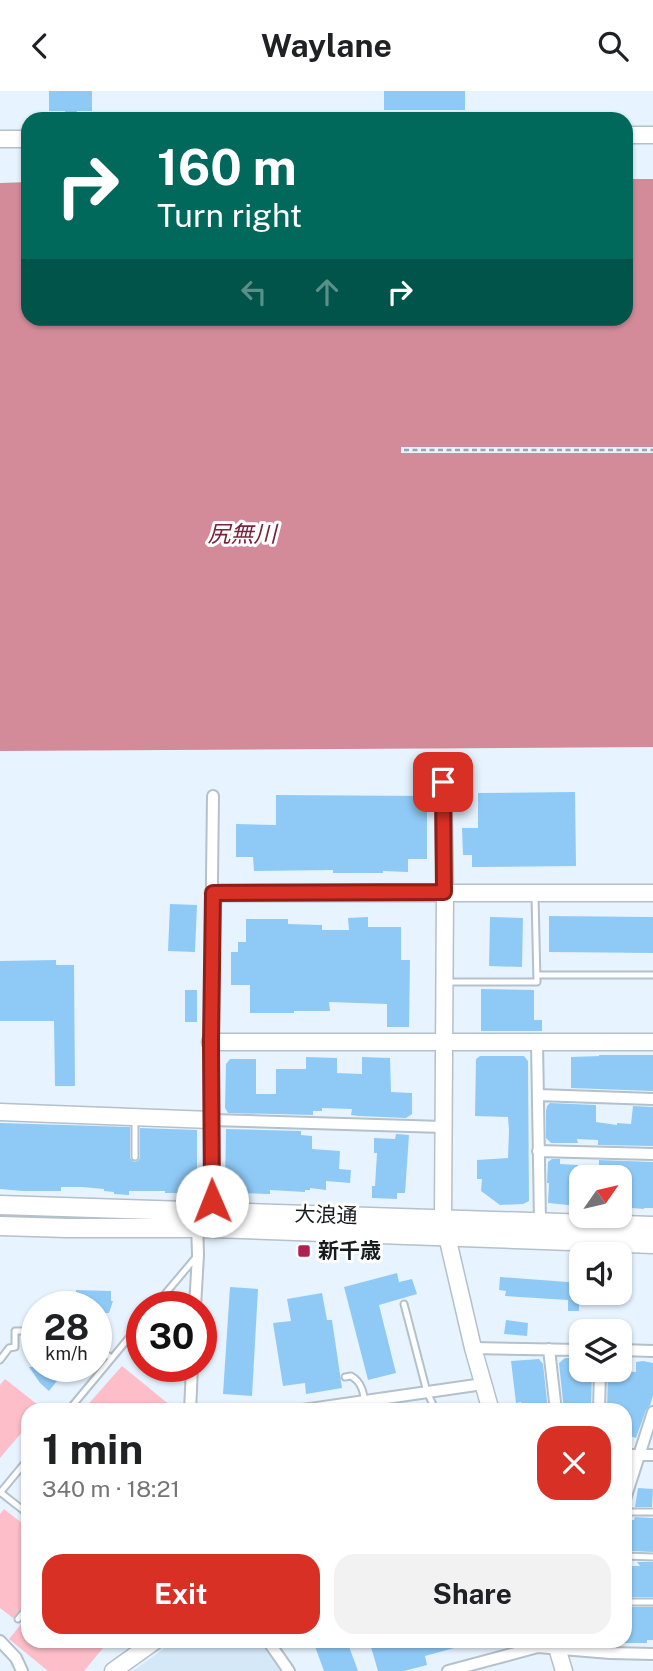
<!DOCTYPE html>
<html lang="en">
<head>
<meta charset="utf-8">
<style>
	:root { --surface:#fff; --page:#f2f2f2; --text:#202124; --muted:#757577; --accent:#d93025 }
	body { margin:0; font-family:"Public Sans","Noto Sans JP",sans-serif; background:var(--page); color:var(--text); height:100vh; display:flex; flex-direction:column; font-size:26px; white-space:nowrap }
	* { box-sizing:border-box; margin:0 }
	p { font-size:23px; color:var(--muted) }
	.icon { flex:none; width:38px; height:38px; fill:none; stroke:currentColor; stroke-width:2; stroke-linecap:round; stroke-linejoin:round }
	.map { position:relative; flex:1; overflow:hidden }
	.sheet { position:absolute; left:21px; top:1312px; width:611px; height:245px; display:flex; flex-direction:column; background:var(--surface); border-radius:21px; box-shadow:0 2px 5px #0004 }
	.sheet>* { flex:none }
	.banner { position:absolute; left:21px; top:21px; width:612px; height:214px; border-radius:21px; box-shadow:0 2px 5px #0004; background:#00695c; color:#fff; overflow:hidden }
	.needle { width:46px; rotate:56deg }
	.fabs { position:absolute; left:569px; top:1074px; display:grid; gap:14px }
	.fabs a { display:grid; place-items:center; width:63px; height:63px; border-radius:14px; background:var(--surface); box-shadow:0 2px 5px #0004; font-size:35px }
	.speed { position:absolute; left:21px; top:1200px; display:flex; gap:14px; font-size:35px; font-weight:700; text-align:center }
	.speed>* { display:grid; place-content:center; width:91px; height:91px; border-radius:50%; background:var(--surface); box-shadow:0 2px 5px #0004; line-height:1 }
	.speed small { font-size:18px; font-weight:400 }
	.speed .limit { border:10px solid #d22; background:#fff; color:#111 }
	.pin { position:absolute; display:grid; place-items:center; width:60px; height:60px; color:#fff; margin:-30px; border-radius:14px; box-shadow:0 4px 10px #0006 }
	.me { position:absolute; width:77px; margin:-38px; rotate:359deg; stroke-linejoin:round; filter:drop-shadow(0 0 5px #0008) }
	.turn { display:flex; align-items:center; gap:24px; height:147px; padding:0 21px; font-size:32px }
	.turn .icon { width:91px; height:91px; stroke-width:2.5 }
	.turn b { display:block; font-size:49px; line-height:60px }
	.lanes { display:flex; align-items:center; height:66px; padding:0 21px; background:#0003; justify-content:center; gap:35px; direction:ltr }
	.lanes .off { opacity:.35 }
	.round { display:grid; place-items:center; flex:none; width:74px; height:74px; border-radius:21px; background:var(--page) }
	.summary { display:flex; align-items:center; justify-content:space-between; height:119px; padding:0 21px }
	h1 { font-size:42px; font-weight:700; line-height:52px }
	.button { display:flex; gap:14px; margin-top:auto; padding:14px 21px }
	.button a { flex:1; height:80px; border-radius:21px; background:var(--accent); color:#fff; font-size:28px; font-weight:700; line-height:80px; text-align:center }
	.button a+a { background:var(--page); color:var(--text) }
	header { display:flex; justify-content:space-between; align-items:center; height:91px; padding:0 21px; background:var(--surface); font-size:32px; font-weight:700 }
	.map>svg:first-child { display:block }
	.built { fill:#d4e8f8 }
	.green { fill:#fdbec9 }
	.water { fill:#d38b9a }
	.pier { fill:#e7f4ff }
	.building { fill:#8fcaf7 }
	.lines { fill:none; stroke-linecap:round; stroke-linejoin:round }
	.lane-casing { stroke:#b4c0ca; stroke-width:9 }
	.street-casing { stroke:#b4c0ca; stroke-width:14 }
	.secondary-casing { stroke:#b4c0ca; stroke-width:19 }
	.primary-casing { stroke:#b4c0ca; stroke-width:21 }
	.path { stroke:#9ca6ae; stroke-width:2.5; stroke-dasharray:5 3.5; stroke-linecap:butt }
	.lane { stroke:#fff; stroke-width:5 }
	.street { stroke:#fff; stroke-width:10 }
	.secondary { stroke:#fff; stroke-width:16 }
	.primary { stroke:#fff; stroke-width:18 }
	.route-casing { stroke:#8d1f18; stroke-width:18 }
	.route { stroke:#d93025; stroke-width:12 }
	.poi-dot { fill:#b02052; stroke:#fff; stroke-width:2.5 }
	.labels { text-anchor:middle; stroke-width:6; stroke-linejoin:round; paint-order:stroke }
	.street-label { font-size:21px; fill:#171c1f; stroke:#fff }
	.poi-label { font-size:21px; font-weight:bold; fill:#171c1f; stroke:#fff; text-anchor:start }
	.water-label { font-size:23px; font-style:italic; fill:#78243c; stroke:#fff }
</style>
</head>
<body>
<header><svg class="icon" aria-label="back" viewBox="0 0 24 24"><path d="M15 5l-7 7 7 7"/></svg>Waylane<svg class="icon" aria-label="search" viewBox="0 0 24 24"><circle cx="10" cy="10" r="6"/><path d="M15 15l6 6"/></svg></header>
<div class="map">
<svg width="653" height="1580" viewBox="0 0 653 1580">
	<rect width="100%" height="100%" fill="#e7f4ff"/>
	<!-- built -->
	<path class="built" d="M173,1551H260L281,1580H133Z"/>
	<!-- green -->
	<path class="green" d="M122,1275L176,1319H83Z
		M5,1288L42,1317L40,1319L28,1320V1334L0,1367V1294Z
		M4,1418L28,1437V1509L13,1527L0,1517V1423Z
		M28,1525V1550L108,1551L84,1580H48L9,1548Z"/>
	<!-- water -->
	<path class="water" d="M627,88H653V656L0,660V92L28,91V228H626Z"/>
	<!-- pier -->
	<path class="pier" d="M401,356H653V362H401Z"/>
	<!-- building -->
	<path class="building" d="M49,0H92V20H77V25H65V20H49Z
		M384,0H465V19H384Z
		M575,701L576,775L472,776V764H463L462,737H478V702Z
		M276,704L427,705V768H408V781L383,780V782H333V779L254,780L253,766H236V733L276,734Z
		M170,813L197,814L195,861L168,860Z
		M549,825L653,826V862L549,861Z
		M368,826V836H401V869H410L409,936H387V913L329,911L330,920H294V922H250V894H231V861H238V851H246V828H288V833L322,834V839H349L348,827Z
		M490,826L523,827L522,876L489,875Z
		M56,869V874H74L75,995H55L54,930H0V870Z
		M481,898L534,899V929H542V940H481Z
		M185,899H197V931H185Z
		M599,964H653V1000L571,997V966L599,965Z
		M480,965H524L528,970L529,1110L523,1113L500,1114L481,1100L482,1088H477V1069L508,1067L509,1039L508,1026L475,1025L476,968Z
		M306,966L337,967V982L362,983V966L390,967L391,1001L412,1002V1023L406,1027L359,1025L351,1024L352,1018L322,1017V1020H313V1024L228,1022L225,1017L226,973L230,968H256V1003H276V978H306Z
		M550,1012L596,1014V1031L617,1034V1032L631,1033L633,1015L653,1016V1055L598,1054V1049L577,1048L578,1052H551L546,1047V1020L547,1015Z
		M0,1032L130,1036V1067L134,1071L138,1070L140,1067V1037L197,1039V1105H183V1102H165V1100H129V1104L114,1103V1101L104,1100V1098L82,1096H61V1100H23L0,1098Z
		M226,1038L301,1040V1044L312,1045V1058L340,1060L339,1078L351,1079L350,1092L326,1090V1099L310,1097V1099H305V1101L270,1099V1103L238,1102V1106L230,1105L225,1097Z
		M396,1043L409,1044L405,1102H397V1108L372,1107V1095H375L377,1062H374V1047L395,1048Z
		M552,1068H560V1073L578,1074V1115L548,1112L549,1092H547L548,1071Z
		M599,1069L653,1071V1117H644V1118L620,1116V1087H596L597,1075L599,1076Z
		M397,1182L399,1191L412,1188L417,1203L379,1214L396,1282L368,1289L344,1196Z
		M500,1186L581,1192V1210H579V1220H568V1209L505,1205L506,1200L499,1199Z
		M230,1196L258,1198L252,1305L223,1303Z
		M76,1199L111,1200V1210H113L109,1222H96V1216H75Z
		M322,1202L327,1229H332L342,1297L306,1303L305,1292L283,1295L273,1232L291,1230L287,1208Z
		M506,1229L528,1232L527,1245L504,1243Z
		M565,1267H569V1279H592L591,1320H564L559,1272Z
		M539,1268L543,1273L548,1319L522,1320L521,1311L516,1312L511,1270Z
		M643,1270L653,1272V1305L650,1314L646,1319L636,1347L625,1343V1320H607L608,1279L636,1281V1271Z
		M29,1276H68L49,1300L40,1292Z
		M638,1397L653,1398L652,1416H635Z
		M635,1426L653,1427V1461L631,1460L628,1454L629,1429H634Z
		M637,1471H653V1506H632L627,1497L626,1475H640Z
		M627,1516H653V1549H647V1552H625V1523H627Z
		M313,1550H347L358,1580H324Z
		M372,1550H464L465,1554L425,1565L427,1574L404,1580H378L371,1556L373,1555Z"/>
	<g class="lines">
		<defs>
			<path id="lane" d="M537,884H653
				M446,891H537L535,805
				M135,1066V1029
				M404,1213L427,1301L436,1320
				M154,1216L197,1165
				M96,1255L111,1267
				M0,1269L9,1257L15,1256V1240H37
				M345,1286L351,1285C364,1292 364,1306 366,1320
				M68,1320L142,1231
				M0,1401L28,1423
				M0,1402L28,1368
				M625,1421H653
				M625,1465L653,1466
				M625,1511H653
				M18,1528L28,1516"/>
			<path id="street" d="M537,951L540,1131
				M538,1004L653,1008
				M211,1029L443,1036
				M538,1060L653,1063
				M212,1124L210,951L213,705
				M195,1216L198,1164L197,1132
				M473,1257L581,1259
				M549,1258L556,1320
				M620,1259L653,1260
				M190,1320L192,1276
				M296,1320L483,1293
				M599,1320L600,1279
				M625,1364H653
				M625,1408L653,1321
				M0,1550L16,1567L22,1580
				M268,1550L289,1580
				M448,1580L538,1556L610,1562L653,1563"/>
			<path id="secondary" d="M626,44H653
				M0,48H28
				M443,691L445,801L443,1128L473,1257L491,1320
				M213,802H653
				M210,951H653
				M0,1021L211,1029
				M555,1550L564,1580
				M113,1580L155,1550"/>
			<path id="primary" d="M0,1114L653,1135
				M0,1135L67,1137H212L653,1153"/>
		</defs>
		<!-- lane casing -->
		<use href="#lane" class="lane-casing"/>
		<!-- street casing -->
		<use href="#street" class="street-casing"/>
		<!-- secondary casing -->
		<use href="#secondary" class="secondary-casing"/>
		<!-- primary casing -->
		<use href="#primary" class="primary-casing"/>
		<!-- path -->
		<path class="path" d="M404,359H653"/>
		<!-- lane -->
		<use href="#lane" class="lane"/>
		<!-- street -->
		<use href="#street" class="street"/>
		<!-- secondary -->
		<use href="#secondary" class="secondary"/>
		<!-- primary -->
		<use href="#primary" class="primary"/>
	</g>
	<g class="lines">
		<defs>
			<path id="route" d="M212,1110L211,951L213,802L444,801L443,691"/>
		</defs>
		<!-- route casing -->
		<use href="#route" class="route-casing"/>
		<!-- route -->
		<use href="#route" class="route"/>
	</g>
	<!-- markers -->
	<rect class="poi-dot" x="297" y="1153" width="14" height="14" rx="3.5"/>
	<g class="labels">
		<!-- street labels -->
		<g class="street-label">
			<text transform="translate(326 1124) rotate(2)" y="7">大浪通</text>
		</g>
		<!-- poi labels -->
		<g class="poi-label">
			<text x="318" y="1167">新千歳</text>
		</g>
		<!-- water labels -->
		<g class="water-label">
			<text x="242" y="451">尻無川</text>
		</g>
	</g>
</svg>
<div class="fabs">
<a><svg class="needle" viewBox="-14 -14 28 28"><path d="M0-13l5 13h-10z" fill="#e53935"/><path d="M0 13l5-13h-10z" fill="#757577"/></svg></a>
<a><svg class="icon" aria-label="sound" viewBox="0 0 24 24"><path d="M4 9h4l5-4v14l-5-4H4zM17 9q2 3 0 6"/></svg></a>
<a><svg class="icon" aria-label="layers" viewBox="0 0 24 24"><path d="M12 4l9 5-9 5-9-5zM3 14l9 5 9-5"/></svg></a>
</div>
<div class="speed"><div>28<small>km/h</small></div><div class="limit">30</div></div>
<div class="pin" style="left:443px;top:691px;background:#d93025"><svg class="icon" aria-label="arrive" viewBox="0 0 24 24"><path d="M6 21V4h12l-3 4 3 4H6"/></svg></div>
<svg class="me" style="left:212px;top:1110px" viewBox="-20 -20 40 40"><circle r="19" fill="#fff"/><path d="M0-13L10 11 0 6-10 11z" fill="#d93025"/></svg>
<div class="banner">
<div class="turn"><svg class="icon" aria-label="right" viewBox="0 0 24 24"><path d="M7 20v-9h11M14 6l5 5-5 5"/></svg><div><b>160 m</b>Turn right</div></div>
<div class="lanes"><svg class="icon off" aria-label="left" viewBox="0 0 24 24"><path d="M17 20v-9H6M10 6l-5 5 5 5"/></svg><svg class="icon off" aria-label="ahead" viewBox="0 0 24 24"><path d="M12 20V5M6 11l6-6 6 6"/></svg><svg class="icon" aria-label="right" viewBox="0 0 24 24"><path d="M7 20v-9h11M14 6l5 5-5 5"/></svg></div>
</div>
<section class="sheet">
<div class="summary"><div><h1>1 min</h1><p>340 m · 18:21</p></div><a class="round" style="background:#d93025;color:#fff"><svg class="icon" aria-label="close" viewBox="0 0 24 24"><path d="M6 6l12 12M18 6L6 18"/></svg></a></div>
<div class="button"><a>Exit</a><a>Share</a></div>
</section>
</div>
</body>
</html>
